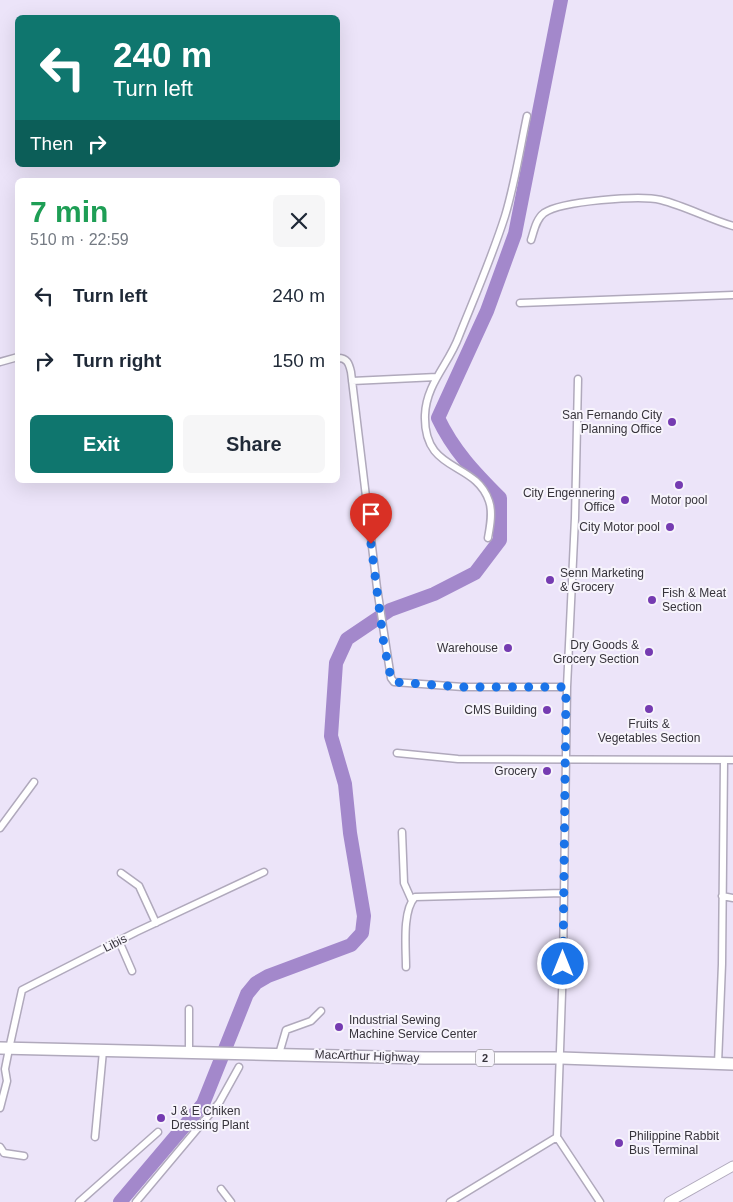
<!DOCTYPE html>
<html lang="en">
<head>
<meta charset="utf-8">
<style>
	:root { --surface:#fff; --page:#f6f6f7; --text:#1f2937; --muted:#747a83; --accent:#0f766e }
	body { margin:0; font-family:Arial,sans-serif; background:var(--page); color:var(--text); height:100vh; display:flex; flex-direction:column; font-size:19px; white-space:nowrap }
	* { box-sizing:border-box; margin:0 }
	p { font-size:16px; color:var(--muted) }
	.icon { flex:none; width:28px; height:28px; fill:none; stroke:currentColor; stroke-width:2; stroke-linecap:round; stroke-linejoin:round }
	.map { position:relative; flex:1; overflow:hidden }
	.sheet { position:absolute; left:15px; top:178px; width:325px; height:305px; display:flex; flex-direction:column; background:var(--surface); border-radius:8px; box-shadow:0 5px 20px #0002 }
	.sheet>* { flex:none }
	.hud { position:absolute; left:15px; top:15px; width:325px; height:152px; border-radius:8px; box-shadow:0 5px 20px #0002; background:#0f766e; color:#fff; overflow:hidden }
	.pin { position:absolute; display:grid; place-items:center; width:42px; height:42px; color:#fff; margin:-51px -21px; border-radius:50% 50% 50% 0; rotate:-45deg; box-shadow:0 0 5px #0007 }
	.pin .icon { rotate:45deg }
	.me { position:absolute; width:55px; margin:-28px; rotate:0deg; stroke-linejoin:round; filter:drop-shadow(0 0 4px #0008) }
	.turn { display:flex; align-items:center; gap:18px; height:105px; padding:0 15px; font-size:22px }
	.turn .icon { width:65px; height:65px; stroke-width:2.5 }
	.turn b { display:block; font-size:35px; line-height:42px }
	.then { display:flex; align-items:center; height:48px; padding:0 15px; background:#0003; gap:10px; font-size:19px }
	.round { display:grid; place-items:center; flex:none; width:52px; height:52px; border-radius:8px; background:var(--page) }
	.head { display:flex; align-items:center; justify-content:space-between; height:85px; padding:0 15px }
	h1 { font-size:30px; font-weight:700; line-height:38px; color:#1e9e55 }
	.button { display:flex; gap:10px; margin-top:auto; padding:10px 15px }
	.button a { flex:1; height:58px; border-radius:8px; background:var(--accent); color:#fff; font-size:20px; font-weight:700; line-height:58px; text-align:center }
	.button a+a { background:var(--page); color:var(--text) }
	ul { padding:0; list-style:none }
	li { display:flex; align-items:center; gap:15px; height:65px; padding:0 15px }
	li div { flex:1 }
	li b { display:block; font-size:19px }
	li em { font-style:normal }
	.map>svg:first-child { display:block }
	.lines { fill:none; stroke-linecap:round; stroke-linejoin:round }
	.river { stroke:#a388cb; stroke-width:14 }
	.street-casing { stroke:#b0a9bc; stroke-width:9 }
	.secondary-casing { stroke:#b0a9bc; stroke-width:11 }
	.highway-casing { stroke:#b0a9bc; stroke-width:14 }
	.street { stroke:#fff; stroke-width:6 }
	.secondary { stroke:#fff; stroke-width:9 }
	.highway { stroke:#fff; stroke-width:11 }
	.route { stroke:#1a73e8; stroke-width:9; stroke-dasharray:0 16.2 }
	.poi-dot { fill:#753bb1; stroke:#f7f4fc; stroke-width:2 }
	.labels { text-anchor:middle; stroke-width:4; stroke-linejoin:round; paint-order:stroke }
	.shield { fill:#f7f4fc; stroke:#706d75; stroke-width:1 }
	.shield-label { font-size:11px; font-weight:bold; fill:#36333b }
	.poi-label { font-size:12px; fill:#36333b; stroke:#f7f4fc; text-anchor:end }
	.street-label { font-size:12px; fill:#36333b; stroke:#f7f4fc }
</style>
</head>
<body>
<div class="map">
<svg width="733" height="1202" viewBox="0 0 733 1202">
	<rect width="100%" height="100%" fill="#ece4f9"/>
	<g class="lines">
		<!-- river -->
		<path class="river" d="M120,1202L203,1104L247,994L256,983L268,976L351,945L362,933L364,916L350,833L345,784L331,736L336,663L347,639L390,610L434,594L475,573L500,540V498C475,473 453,450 438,418L487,311L515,234L561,0"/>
		<defs>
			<path id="street" d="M531,240C534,231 536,219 544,213C561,201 640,195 661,200C685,206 709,219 733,226
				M520,303L733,295
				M338,358C347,358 349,363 351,372L377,588L391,678L394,682L463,687H567
				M0,362L18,357
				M578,379L575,518L567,687L563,964L557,1137L600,1202
				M352,381L437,377
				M488,538C490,527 493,512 489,501C475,460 423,474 425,415C426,384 449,364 459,336C475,296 492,257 505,216C515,183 520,149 527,116
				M397,753L458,759L733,760
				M0,828L34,782
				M402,832L404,883L412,901
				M121,873L139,886L156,923
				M722,896L733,898
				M119,941L132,971
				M406,967C406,948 402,911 415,897L563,893
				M189,1053V1009
				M279,1054L286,1030L311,1021L321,1011
				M718,1064L722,964L724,761
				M0,1108L7,1081L5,1069L9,1049L22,990L136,932L264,872
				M95,1137L103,1051
				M0,1147L4,1153L24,1156
				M221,1189L231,1202
				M79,1202L158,1132
				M136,1202L219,1103L239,1067
				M450,1202L557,1137"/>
			<path id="secondary" d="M669,1202L733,1166"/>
			<path id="highway" d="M0,1048L424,1058H561L733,1064"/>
		</defs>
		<!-- street casing -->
		<use href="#street" class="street-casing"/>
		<!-- secondary casing -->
		<use href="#secondary" class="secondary-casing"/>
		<!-- highway casing -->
		<use href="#highway" class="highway-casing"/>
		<!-- street -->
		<use href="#street" class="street"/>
		<!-- secondary -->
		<use href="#secondary" class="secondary"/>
		<!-- highway -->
		<use href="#highway" class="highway"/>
	</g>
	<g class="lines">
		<!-- route -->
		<path class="route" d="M371,544L384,645L391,678L394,682L463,687H566L563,964"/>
	</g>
	<!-- markers -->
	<g class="poi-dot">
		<circle cx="672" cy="422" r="5"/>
		<circle cx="679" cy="485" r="5"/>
		<circle cx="625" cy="500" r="5"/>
		<circle cx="670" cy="527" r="5"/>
		<circle cx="550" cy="580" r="5"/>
		<circle cx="652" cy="600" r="5"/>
		<circle cx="508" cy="648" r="5"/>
		<circle cx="649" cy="652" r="5"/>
		<circle cx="649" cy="709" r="5"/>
		<circle cx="547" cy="710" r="5"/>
		<circle cx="547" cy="771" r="5"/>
		<circle cx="339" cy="1027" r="5"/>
		<circle cx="161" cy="1118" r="5"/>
		<circle cx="619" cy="1143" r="5"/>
	</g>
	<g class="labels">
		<!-- shield labels -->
		<rect class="shield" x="476" y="1049.5" width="18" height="17" rx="4"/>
		<g class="shield-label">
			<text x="485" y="1062">2</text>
		</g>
		<!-- poi labels -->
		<g class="poi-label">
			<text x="662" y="419">San Fernando City<tspan x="662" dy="14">Planning Office</tspan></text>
			<text x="615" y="497">City Engennering<tspan x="615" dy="14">Office</tspan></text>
			<text x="679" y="504" text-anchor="middle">Motor pool</text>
			<text x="660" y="531">City Motor pool</text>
			<text x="560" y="577" text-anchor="start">Senn Marketing<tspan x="560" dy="14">&amp; Grocery</tspan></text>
			<text x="662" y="597" text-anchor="start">Fish &amp; Meat<tspan x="662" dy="14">Section</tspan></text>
			<text x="639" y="649">Dry Goods &amp;<tspan x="639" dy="14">Grocery Section</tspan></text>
			<text x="498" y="652">Warehouse</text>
			<text x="537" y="714">CMS Building</text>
			<text x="649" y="728" text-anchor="middle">Fruits &amp;<tspan x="649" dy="14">Vegetables Section</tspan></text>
			<text x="537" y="775">Grocery</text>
			<text x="349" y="1024" text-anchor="start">Industrial Sewing<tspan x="349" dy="14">Machine Service Center</tspan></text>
			<text x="171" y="1115" text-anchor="start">J &amp; E Chiken<tspan x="171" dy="14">Dressing Plant</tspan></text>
			<text x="629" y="1140" text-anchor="start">Philippine Rabbit<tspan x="629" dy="14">Bus Terminal</tspan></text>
		</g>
		<!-- street labels -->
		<g class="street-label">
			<text transform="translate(115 943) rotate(-27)" y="4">Libis</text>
			<text transform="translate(367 1056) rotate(2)" y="4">MacArthur Highway</text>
		</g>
	</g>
</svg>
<div class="pin" style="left:371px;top:544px;background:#d93025"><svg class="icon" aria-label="arrive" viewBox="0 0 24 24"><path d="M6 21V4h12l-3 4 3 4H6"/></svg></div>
<svg class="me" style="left:563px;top:964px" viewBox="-20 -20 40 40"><circle r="17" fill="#1a73e8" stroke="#fff" stroke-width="3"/><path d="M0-11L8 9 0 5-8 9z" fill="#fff"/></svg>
<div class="hud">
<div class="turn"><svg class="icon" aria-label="left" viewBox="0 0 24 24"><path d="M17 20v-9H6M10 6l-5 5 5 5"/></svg><div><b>240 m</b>Turn left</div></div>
<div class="then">Then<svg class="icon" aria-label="right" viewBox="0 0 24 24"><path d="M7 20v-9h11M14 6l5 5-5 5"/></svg></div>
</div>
<section class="sheet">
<div class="head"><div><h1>7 min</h1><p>510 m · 22:59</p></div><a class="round"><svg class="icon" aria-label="close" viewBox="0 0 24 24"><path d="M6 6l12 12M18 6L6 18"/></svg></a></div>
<ul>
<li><svg class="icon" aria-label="left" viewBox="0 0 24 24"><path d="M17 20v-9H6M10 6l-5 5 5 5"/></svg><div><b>Turn left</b></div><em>240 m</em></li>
<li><svg class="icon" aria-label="right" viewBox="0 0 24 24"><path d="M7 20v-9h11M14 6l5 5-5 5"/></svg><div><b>Turn right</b></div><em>150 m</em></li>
</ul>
<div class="button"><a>Exit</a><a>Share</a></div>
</section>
</div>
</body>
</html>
